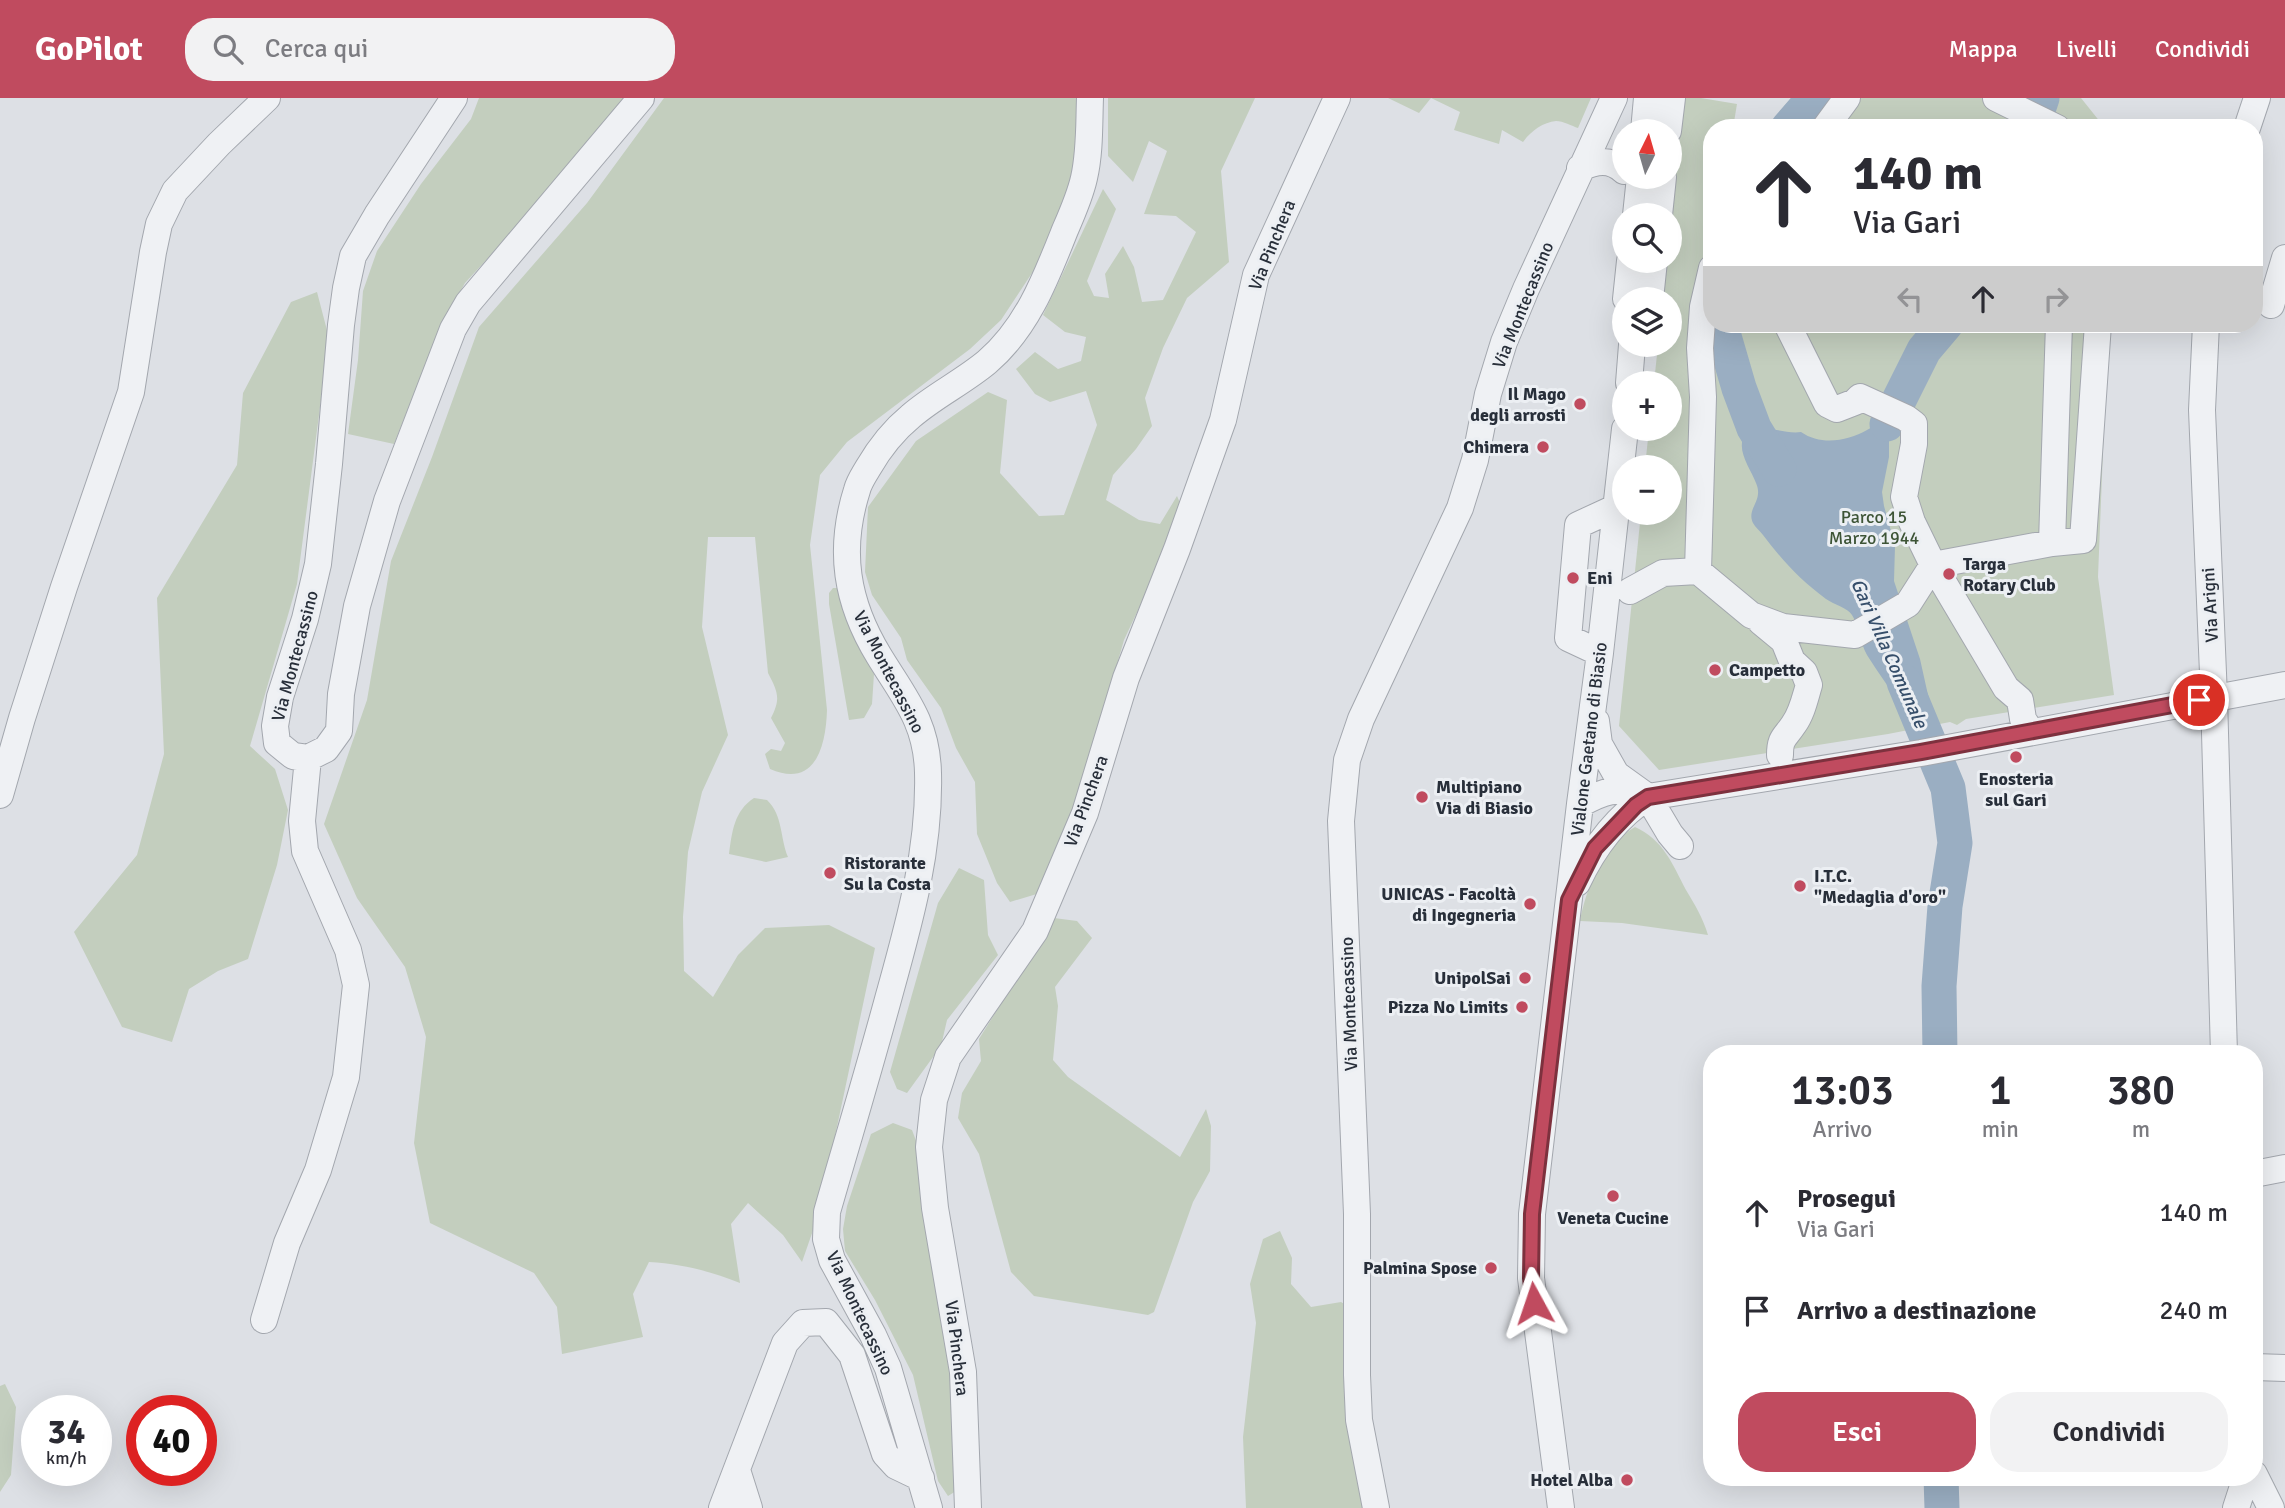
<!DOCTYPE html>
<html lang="it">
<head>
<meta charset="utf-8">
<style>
	:root { --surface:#fff; --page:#f2f2f3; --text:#2b2b33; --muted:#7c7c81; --accent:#c04b5f }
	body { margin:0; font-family:Signika,sans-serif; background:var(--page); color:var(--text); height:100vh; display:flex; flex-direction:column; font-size:26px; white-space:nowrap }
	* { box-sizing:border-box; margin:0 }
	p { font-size:23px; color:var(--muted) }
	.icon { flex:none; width:38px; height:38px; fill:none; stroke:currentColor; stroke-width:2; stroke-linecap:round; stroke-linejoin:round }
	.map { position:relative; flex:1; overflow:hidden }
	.drawer { position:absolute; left:1703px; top:947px; width:560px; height:441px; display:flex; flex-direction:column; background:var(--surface); border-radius:28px; box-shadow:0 7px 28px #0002 }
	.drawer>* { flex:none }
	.banner { position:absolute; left:1703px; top:21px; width:560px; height:214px; border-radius:28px; box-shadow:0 7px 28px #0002; background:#fff; color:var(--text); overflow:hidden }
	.needle { width:46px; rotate:5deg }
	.tools { position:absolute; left:1612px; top:21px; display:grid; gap:14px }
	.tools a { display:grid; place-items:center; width:70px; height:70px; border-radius:50%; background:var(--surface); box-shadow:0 7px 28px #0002; font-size:35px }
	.speed { position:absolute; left:21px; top:1297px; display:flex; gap:14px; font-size:35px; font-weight:700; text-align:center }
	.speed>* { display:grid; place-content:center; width:91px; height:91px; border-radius:50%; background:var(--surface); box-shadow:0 7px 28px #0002; line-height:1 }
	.speed small { font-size:18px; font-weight:400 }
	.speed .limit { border:10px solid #d22; background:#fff; color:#111 }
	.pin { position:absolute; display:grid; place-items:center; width:60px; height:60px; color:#fff; margin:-30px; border:4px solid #fff; border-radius:50%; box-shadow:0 2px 7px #0007 }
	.me { position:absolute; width:77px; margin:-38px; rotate:355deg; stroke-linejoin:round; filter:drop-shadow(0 0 5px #0008) }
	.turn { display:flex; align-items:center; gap:24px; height:147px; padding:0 35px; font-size:32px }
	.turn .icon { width:91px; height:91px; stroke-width:2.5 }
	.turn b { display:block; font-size:49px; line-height:60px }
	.lanes { display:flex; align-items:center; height:66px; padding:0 35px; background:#0003; justify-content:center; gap:35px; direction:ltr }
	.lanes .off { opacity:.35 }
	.eta { display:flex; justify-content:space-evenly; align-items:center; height:119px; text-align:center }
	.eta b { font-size:42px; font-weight:600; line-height:49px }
	.cta { display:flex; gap:14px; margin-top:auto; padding:14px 35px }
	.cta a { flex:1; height:80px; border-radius:28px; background:var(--accent); color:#fff; font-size:28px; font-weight:600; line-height:80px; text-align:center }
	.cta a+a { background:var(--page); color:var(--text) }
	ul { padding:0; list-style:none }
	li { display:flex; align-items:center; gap:21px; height:98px; padding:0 35px }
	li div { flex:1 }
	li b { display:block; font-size:26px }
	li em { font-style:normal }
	header { display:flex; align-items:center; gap:42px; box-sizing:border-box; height:98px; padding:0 35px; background:var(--accent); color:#fff }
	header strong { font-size:33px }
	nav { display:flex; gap:38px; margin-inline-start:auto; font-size:24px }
	.search { width:490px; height:63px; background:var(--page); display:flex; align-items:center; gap:18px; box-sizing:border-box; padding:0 24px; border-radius:28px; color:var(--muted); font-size:26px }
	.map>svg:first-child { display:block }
	.green { fill:#c3cebe }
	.water { fill:#9aaec2 }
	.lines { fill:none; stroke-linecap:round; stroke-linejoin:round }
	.river { stroke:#9aaec2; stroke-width:35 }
	.minor-casing { stroke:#a3a7ae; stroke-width:28 }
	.minor { stroke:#eff1f4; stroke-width:26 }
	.route-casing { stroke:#7d313e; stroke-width:18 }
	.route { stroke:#c04b5f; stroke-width:12 }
	.poi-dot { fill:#c04b5f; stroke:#eceff3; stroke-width:2.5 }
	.labels { text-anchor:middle; stroke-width:6; stroke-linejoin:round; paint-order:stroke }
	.street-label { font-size:18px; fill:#282f3a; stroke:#eceff3 }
	.poi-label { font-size:18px; font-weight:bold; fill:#282f3a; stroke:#eceff3; text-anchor:end }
	.park-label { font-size:18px; fill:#3d5436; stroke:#eceff3 }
	.water-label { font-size:19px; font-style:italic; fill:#364e6a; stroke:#eceff3 }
</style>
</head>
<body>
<header>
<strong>GoPilot</strong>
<div class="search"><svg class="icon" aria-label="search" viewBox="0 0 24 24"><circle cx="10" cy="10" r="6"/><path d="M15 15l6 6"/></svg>Cerca qui</div>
<nav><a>Mappa</a><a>Livelli</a><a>Condividi</a></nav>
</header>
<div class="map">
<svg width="2285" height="1410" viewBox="0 0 2285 1410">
	<rect width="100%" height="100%" fill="#dde0e5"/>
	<!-- green -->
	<path class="green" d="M479,0H627L524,121L465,185L440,230L394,346L348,336L358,262L363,193L377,153L421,86L471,21Z
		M664,0H1076L1084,54L1034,172L1001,222L970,251L847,344L820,377L810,447L827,612C826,647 816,691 770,671L765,656L771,651L781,653L785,645L771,620C781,601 778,594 768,575L755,439H708L702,529L728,637L702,694L688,754L683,819L684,873L713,899L738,857L765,830L829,827L875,850L818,1118L802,1164L783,1137L748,1105L731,1126L740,1185C710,1173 682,1166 649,1164L633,1196L643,1239L562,1256L557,1209L534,1175L430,1125L414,1045L426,939L405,869L357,800L324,726L367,602L391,463L432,359L479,229L587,105Z
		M1108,0H1255L1221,73L1229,164L1187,200L1163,250L1145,300L1152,328L1136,351L1113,377L1106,402L1139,422L1160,426L1177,398L1184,414L1124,542L1079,698L1040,795L1010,804L997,785L977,736L975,684L956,650L941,610L907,562L901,540L872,497L865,474L868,409L916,343L988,294L1007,302L1000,375L1039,418L1064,417L1097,327L1086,293L1050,304L1035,296L1016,271L1035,254L1058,271L1081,263L1086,239L1065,234L1043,217L1103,91L1116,111L1087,183L1094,198L1109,200L1105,176L1123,148L1134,169L1142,204L1163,202L1196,134L1176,118L1144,116L1167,53L1149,43L1133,84L1108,58Z
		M1388,0H1591L1578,30C1572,28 1563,23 1556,23C1543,24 1530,34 1523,44L1502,32L1499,46L1454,32L1460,14L1431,0L1419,15Z
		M1684,0H1701L1737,6L1733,30H1712V226H2108L2098,479L2114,597L1966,621L1957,627L1950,624L1888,636L1659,672L1619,628L1641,415H1670V369H1645L1649,331H1670V285H1654L1658,247H1670V201H1662L1666,163H1670V132Z
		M1791,0H2081L2105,30H1774L1780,13Z
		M317,194L329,240L297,486L250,648L275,671L288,712L277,767L248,861L218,873L189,891L172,944L122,929L74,834L137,757L164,656L157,500L237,367L243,295L291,204Z
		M833,490H838L842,494L874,576L872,606L864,620L849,622L829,506V495Z
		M754,700L767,702C783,717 780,740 788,759L766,764L729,756C732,734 734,713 754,700Z
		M1635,729C1663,741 1673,767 1686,792C1695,807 1703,820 1708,837L1622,825L1580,823C1586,790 1604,746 1635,729Z
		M959,770L984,782L988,837L998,857L947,922L941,948L907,995L897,991L890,974L938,805Z
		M1054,820L1077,823L1092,840L1055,889L1058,908L1053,962L1068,979L1180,1059L1206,1011L1211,1028L1210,1073L1193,1104L1154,1214L1148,1217L1034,1198L1011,1174L979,1056L958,1020L962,995L981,963L979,941Z
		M893,1025L912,1032L924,1064L962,1295L961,1390L948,1398L938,1383L913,1277L875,1202L845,1153L843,1131L847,1108L871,1036Z
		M1280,1133L1292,1160L1291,1186L1311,1209L1341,1204L1356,1213L1370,1410H1246L1243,1339L1256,1225L1250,1186L1263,1141Z
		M5,1286L16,1309L11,1377L0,1394V1288Z"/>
	<!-- water -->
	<path class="water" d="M1882,324L1887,326L1889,335V359L1882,394L1884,408L1895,448L1894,483L1920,561L1932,615L1931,623L1923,629L1917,630L1906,619L1903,610C1891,592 1878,575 1867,557C1860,545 1860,529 1852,517C1848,510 1833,506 1826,501C1801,483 1781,461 1763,437C1760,433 1755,429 1753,425C1746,410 1764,403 1756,385C1751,371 1734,350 1746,336C1758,322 1782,337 1801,334C1821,348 1848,343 1867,332C1873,329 1876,326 1882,324Z"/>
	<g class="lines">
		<!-- river -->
		<path class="river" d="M1788,30L1814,0
			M2032,30L2042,0
			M1724,226L1723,235L1739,290L1754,330L1779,371
			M1887,326L1924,252L1946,226
			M1904,584L1948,690L1955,745L1945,808L1939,888L1940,956
			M1941,1379L1942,1410"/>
		<defs>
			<path id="minor" d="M454,0L377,117L353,158L346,190L341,227L329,366L318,466L305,521L280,599L275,628L277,645L293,658L308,660L326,651L339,633L341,596L357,508L387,403L453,231L468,205L641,0
				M1996,0L2057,30
				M1825,30L1847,0
				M2247,30L2257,0
				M1644,33L1647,0
				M1668,33L1672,0
				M1580,70C1596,63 1610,60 1624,73
				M1636,117L1640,79
				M1659,117L1663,79
				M1626,201L1630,163
				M1650,201L1654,163
				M2271,207L2285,160
				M1787,226L1827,306L1837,311L1855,304L1860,299L1906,320L1914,326V346L1904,399L1912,424L1933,467L2006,590L2020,602L2023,621L2031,634
				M2206,226L2202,312L2214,599L2224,956
				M1629,285L1632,247
				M2052,445L2059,226
				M1698,473L1751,517L1783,529L1855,537L1908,506L1933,467L2052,445L2083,442L2098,226
				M1630,493L1663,475L1698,473L1703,299L1700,250L1703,209L1712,170
				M1761,524L1784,543L1792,563L1804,574L1809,587C1805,600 1802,615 1794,626C1785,640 1780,639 1780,657
				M1600,555L1568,540L1578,427L1617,409
				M1596,623L1599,646L1616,676L1648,699L1670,736L1680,748
				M0,697L22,620L64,489L131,294L153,154L159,126L175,93L219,46L267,0
				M1580,706C1604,693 1616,688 1643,698
				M1577,785C1593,751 1616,719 1648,699L1921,655L2285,587
				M2254,1076L2285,1070
				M264,1222L287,1145L318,1072L346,979L356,887L348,852L305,753L302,723L308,660
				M2254,1269L2285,1270
				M737,1372L749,1410
				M2254,1376L2271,1410
				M722,1410L785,1245L803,1225L826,1224L852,1257L885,1356L896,1368L921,1380
				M929,1410L888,1270L873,1237L832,1162L826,1141L827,1114C848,1041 870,968 890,894C910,822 930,751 928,675C927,624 904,599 879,558C846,504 838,452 857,392C859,384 864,377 868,370C879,351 894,332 911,318C934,298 963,284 987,264C1027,230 1046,180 1065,132C1072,116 1080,98 1084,80C1090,54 1089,27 1090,0
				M968,1410L963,1274L935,1110L929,1049L934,1002L948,959L1035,833L1085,715L1126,580L1177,451L1223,322L1256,177L1337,0
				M1376,1410L1359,1322L1357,1277V1116L1341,723L1347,662L1361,621L1460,410L1475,362L1488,296L1504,244L1526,191L1614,0
				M1561,1410L1531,1180L1532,1116L1580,706L1600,555L1625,331
				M2236,1410L2246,1379"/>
		</defs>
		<!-- minor casing -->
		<use href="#minor" class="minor-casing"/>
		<!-- minor -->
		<use href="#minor" class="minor"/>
	</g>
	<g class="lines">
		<defs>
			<path id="route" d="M1534,1205L1531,1180L1532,1116L1569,802L1595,750L1636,707L1648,699L1921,654L2199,602"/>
		</defs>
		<!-- route casing -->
		<use href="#route" class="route-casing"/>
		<!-- route -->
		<use href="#route" class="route"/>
	</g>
	<!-- markers -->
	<g class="poi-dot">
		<circle cx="1580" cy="306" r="7"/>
		<circle cx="1543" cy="349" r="7"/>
		<circle cx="1949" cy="476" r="7"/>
		<circle cx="1573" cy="480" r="7"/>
		<circle cx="1715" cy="572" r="7"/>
		<circle cx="2016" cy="659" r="7"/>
		<circle cx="1422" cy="699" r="7"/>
		<circle cx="830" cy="775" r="7"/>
		<circle cx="1800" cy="788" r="7"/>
		<circle cx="1530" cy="806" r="7"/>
		<circle cx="1525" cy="880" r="7"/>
		<circle cx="1522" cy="909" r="7"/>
		<circle cx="1613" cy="1098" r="7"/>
		<circle cx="1491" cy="1170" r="7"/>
		<circle cx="1627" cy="1382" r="7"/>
	</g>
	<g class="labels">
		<!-- street labels -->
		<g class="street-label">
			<text transform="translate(1272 147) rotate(-68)" y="6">Via Pinchera</text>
			<text transform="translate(1523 207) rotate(-68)" y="6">Via Montecassino</text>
			<text transform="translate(2210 507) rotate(-93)" y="6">Via Arigni</text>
			<text transform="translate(295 558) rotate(-75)" y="6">Via Montecassino</text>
			<text transform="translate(889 574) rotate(63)" y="6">Via Montecassino</text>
			<text transform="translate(1589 641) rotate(-83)" y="6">Vialone Gaetano di Biasio</text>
			<text transform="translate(1086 703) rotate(-70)" y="6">Via Pinchera</text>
			<text transform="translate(1349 906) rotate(-92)" y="6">Via Montecassino</text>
			<text transform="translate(860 1215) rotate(65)" y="6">Via Montecassino</text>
			<text transform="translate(957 1250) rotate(83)" y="6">Via Pinchera</text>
		</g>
		<!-- poi labels -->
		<g class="poi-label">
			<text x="1566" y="302">Il Mago<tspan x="1566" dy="21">degli arrosti</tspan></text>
			<text x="1529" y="355">Chimera</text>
			<text x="1963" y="472" text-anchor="start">Targa<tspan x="1963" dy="21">Rotary Club</tspan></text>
			<text x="1587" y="486" text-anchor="start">Eni</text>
			<text x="1729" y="578" text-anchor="start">Campetto</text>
			<text x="2016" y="687" text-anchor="middle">Enosteria<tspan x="2016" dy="21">sul Gari</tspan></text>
			<text x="1436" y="695" text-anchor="start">Multipiano<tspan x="1436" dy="21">Via di Biasio</tspan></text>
			<text x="844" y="771" text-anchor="start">Ristorante<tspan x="844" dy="21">Su la Costa</tspan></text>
			<text x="1814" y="784" text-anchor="start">I.T.C.<tspan x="1814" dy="21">"Medaglia d'oro"</tspan></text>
			<text x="1516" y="802">UNICAS - Facoltà<tspan x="1516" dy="21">di Ingegneria</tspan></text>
			<text x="1511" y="886">UnipolSai</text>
			<text x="1508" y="915">Pizza No Limits</text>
			<text x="1613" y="1126" text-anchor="middle">Veneta Cucine</text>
			<text x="1477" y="1176">Palmina Spose</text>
			<text x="1613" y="1388">Hotel Alba</text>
		</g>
		<!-- park labels -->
		<g class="park-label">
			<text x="1874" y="425">Parco 15<tspan x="1874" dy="21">Marzo 1944</tspan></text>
		</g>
		<!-- water labels -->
		<g class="water-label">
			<text transform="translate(1890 555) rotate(66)" y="7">Gari Villa Comunale</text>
		</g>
	</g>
</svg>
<div class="tools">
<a><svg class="needle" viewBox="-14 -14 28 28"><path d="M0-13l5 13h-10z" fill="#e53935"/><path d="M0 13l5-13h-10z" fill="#7c7c81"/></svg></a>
<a><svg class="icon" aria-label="search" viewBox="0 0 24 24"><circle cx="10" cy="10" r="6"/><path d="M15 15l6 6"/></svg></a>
<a><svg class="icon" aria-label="layers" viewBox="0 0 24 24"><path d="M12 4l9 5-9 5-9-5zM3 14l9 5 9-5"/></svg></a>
<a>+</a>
<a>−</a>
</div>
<div class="speed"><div>34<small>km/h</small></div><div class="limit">40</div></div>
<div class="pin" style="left:2199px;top:602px;background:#d93025"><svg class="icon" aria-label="arrive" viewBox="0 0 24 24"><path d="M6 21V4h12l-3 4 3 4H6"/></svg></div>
<svg class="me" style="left:1534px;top:1205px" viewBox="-20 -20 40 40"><path d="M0-17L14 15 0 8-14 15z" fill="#c04b5f" stroke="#fff" stroke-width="4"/></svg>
<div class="banner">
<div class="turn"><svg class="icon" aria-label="ahead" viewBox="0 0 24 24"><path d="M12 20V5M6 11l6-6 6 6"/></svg><div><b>140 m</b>Via Gari</div></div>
<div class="lanes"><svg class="icon off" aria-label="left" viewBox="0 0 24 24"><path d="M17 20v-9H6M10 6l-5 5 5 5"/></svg><svg class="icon" aria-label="ahead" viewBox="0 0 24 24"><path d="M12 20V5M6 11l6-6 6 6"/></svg><svg class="icon off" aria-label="right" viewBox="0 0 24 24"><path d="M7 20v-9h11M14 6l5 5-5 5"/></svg></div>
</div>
<section class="drawer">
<div class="eta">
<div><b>13:03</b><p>Arrivo</p></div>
<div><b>1</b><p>min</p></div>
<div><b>380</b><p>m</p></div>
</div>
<ul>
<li><svg class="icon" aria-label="ahead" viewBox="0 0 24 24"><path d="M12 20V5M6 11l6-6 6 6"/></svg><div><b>Prosegui</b><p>Via Gari</p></div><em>140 m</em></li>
<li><svg class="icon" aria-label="arrive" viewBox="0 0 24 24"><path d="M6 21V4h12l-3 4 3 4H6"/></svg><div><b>Arrivo a destinazione</b></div><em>240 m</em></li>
</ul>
<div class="cta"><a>Esci</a><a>Condividi</a></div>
</section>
</div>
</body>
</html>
